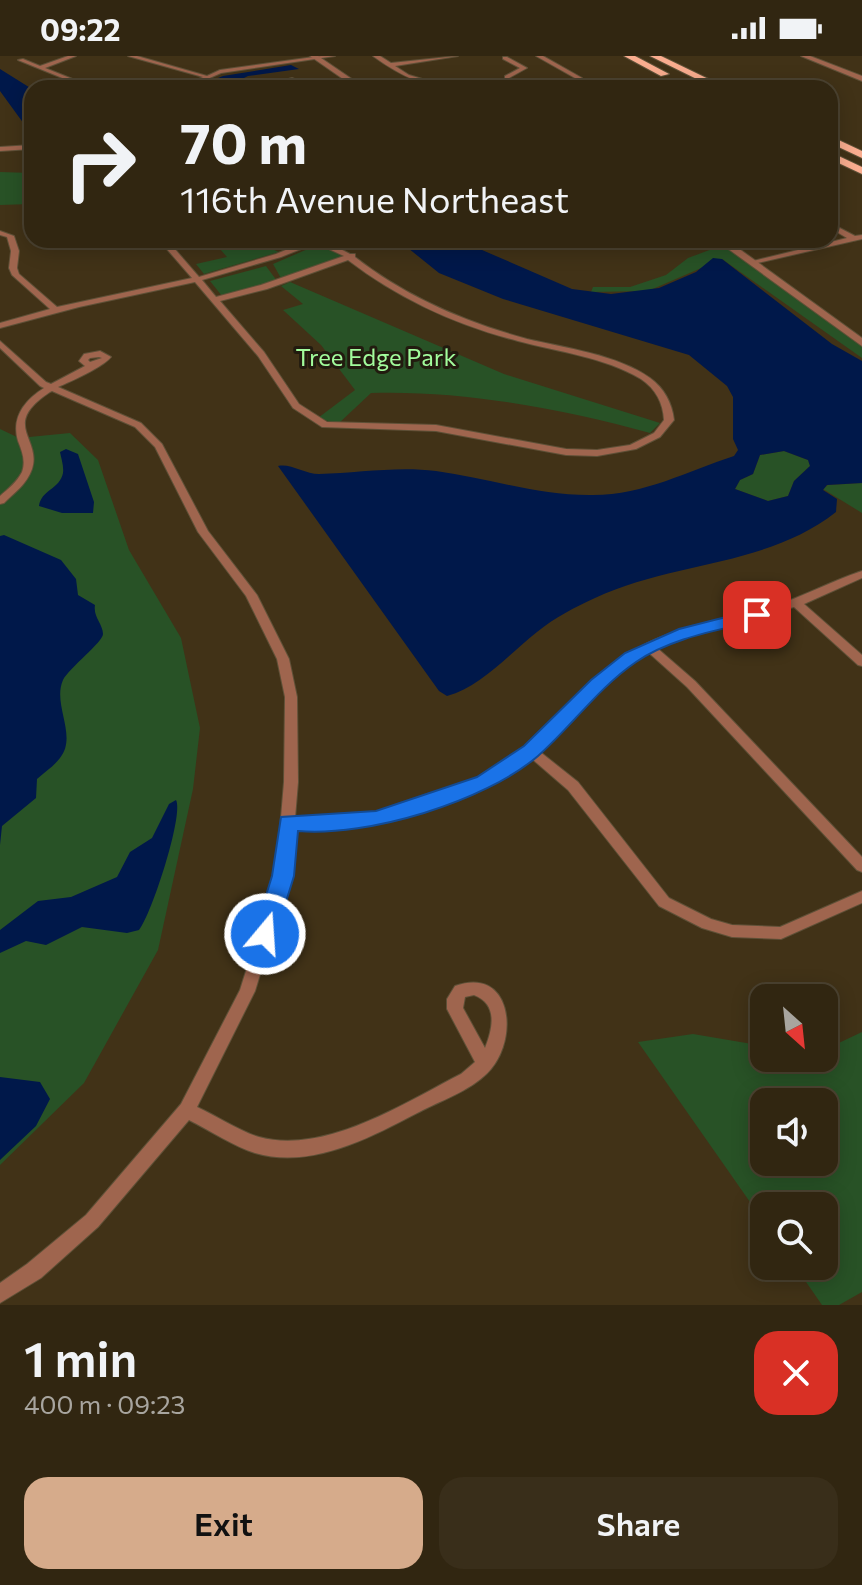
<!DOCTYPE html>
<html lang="en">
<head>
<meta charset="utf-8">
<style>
	:root { --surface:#312611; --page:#392e1a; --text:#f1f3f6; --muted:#a8a59f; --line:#4c4331; --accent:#d6ab8b }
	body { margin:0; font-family:Commissioner,sans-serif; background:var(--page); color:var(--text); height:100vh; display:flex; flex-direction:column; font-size:30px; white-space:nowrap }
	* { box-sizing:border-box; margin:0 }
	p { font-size:26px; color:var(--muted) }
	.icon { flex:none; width:44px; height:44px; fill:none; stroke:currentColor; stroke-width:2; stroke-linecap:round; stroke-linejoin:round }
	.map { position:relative; height:1249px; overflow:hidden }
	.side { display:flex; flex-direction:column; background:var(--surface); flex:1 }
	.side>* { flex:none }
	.banner { position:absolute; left:24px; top:24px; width:814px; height:168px; border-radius:24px; box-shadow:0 4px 20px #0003,0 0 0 2px var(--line); background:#312611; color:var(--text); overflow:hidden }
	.needle { width:52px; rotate:153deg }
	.tools { position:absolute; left:750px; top:928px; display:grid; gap:16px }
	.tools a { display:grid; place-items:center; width:88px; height:88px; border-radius:16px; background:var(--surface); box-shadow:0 4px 20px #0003,0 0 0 2px var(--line); font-size:40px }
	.pin { position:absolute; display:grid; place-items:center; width:68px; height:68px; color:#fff; margin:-34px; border-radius:16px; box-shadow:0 4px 12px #0006 }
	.me { position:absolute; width:88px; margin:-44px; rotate:18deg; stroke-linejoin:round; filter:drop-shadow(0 0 6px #0008) }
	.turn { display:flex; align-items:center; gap:28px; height:168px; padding:0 24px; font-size:36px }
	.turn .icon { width:104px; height:104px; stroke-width:2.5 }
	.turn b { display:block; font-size:56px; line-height:68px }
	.round { display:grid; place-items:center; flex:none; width:84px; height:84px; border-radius:24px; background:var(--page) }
	.summary { display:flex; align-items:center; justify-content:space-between; height:136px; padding:0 24px }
	h1 { font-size:48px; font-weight:600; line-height:60px }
	.action { display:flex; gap:16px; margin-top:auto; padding:16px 24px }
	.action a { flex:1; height:92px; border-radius:24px; background:var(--accent); color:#111; font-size:32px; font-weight:600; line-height:92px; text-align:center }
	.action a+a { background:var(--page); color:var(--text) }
	.status { display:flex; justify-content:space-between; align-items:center; height:56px; padding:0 40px; background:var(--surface); direction:ltr }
	.status svg { height:22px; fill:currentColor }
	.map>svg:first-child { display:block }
	.green { fill:#285226; fill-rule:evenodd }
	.water { fill:#00184a; fill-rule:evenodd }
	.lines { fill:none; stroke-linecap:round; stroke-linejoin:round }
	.minor-casing { stroke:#5e5037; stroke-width:2 }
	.tertiary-casing { stroke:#5e5037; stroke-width:2 }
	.trunk-casing { stroke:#5e5037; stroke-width:2 }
	.minor { fill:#9f654e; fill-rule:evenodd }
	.tertiary { fill:#9f654e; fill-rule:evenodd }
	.trunk { fill:#faad8f; fill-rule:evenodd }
	.route { fill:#1a73e8; stroke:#114b97; stroke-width:2 }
	.labels { text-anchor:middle; stroke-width:6; stroke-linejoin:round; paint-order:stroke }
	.far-park-label { font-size:24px; fill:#a2fc9c; stroke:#221b0f }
</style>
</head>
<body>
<div class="status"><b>09:22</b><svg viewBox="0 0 49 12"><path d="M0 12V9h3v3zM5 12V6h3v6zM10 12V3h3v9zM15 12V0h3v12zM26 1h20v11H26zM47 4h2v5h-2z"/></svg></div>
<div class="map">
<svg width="862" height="1249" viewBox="0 0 862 1249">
	<rect width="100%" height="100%" fill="#413217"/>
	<!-- green -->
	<path class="green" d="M0,116L32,117V148L0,149Z
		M212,184H251L279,196L204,218L196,208L227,201Z
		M317,189L344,200L282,224L273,208Z
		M723,189L862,289V302L722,203L648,235L591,236L593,231H630L666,219L688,202Z
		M266,210L277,225L222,240L210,225Z
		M290,226L504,318L660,367L650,377C564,353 462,334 371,337L338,368L318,362L355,334L321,289L283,254L303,248L281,230Z
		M0,373L19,382L70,377L98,404L129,494L181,582L200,672L193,733L158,894L84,1027L0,1109Z
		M784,395L808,404L810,410L794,425L788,440L768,445L735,433L740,424L753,418L760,399Z
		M862,427V457L823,433L828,429Z
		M862,976V1236L839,1249H822L795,1210H824V1150H764V1166L638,986L693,978L764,990V1002H824V994ZM764,1046H824V1106H764Z"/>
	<!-- water -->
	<path class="water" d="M291,9L299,13L248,20L224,32H193L223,20Z
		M0,13L32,33V79L0,35Z
		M398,184H459L572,233L611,238L659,232L696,216L713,202L722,203L832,288L862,305V427L827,429L823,434L837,443L836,456C766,511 674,505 595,542C575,551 554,562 537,576C510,597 481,631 447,640L439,635L278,410C290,407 305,418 319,418C358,417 397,410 436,415C488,422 540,440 593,439C645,439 687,415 734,400L738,394L733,383V341L727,330L689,299L503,243L439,217ZM784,395L808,404L810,410L794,425L788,440L768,445L735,433L740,424L753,418L760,399Z
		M66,393L78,398L94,446L93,457H62L39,450C41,434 60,433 63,417C64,410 61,402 60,396Z
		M4,479L61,504L76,523L78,539L95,549C93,561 103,568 103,578C103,586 69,612 63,624C52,648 78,680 60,702C54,710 45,716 37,723L36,742L2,770L0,789V480Z
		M176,744C184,759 151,860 139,874L127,877L82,871L46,889L26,885L0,897V874L38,845L71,841L117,821L130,796L152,782L169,748Z
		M0,1021L40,1026L50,1043L36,1070L0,1104Z"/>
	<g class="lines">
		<defs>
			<path id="minor" d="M68,0H76L45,12L95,32H87L18,4L23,3L40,10Z
				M128,0H137L207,20L220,14L321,0H335L221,17L187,32H179L203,21Z
				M373,0H380L391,7L458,0L395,10L409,19L452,32C423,32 395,16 373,0Z
				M536,0H543L582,22L566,32H559L575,22Z
				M503,1H507L527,12L509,22H505V20L520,12L503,3Z
				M292,22L311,30L349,23L352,25L320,32H305L291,26L267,32H257Z
				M32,89V93L0,95V91Z
				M830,167L855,180L862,179V183L753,208L749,206L847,182L830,172Z
				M0,175L14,180L19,195L17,212L19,218L57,251L192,222L159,184H167L199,221L276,198L310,184H323L350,198H355V201C406,241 465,266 527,283C566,292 618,299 650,322C664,332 672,347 674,364L660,381L636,393L597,400L566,399L436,375L322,371L293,352L258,300L195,226L79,251L0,272V267L50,253L12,219L9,212L11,195L7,181L0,179ZM316,187L344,200L261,229L216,241L202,224L281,201ZM348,204C399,243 456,269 518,285C559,296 604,301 641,323C656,333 663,347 664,364L654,377L630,389L597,394L566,393L436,369L327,366L299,348L264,296L220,245L267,233Z
				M0,285L46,326L51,328L85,310L79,305L84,298L100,295L111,301C103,311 72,325 58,331L141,367L162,388L208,475L257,539L289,603L297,641L298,726L295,762C375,764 467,744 529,689C566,657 594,617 638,592C678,569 728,565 771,551C803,541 831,525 862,515V522L804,548L862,599V610L858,609L794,551L691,580L657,592L695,625L862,801V816L857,814L687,631L648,596C605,622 575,660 539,695L578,726L669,842L711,863L732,869L780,871L862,835V847L781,883L732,881L702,872L659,850L568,734L531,702C465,753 376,774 294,772L290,820L255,935L197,1051C215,1059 241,1076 259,1081C325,1099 404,1047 461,1018L475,1006L447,953V943L455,930C511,910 519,980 491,1013C474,1033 445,1043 423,1054C373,1080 313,1114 255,1097C235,1091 209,1074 189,1064L98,1171L41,1222L0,1247V1227L27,1208L86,1159L181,1048L240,934L276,820L284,726L285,641L277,603L246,540L198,476L155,391L135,371L52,335L50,336C0,369 42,382 32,413C27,428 14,437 4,447L0,448V440C8,433 17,426 22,416C26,405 22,395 18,385C11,361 25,344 44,332L40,330L0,292ZM99,301L102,302L90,306L88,304L90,302ZM474,939C498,948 493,972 485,992L463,952L465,941Z"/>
			<path id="tertiary" d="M310,0H318L365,32H356Z
				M801,0H810L862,20V25Z
				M716,184H727L862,282V290Z"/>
			<path id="trunk" d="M624,0H635L669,18L661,20Z
				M650,0H661L727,32H715Z
				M830,80L862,95V102L830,87Z
				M830,96L862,111V118L830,103Z"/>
		</defs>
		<!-- minor casing -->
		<use href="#minor" class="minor-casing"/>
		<!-- tertiary casing -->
		<use href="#tertiary" class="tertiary-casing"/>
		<!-- trunk casing -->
		<use href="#trunk" class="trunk-casing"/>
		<!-- minor -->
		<use href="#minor" class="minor"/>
		<!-- tertiary -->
		<use href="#tertiary" class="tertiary"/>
		<!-- trunk -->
		<use href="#trunk" class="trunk"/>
	</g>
	<!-- route -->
	<path class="route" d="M757,553L766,559L763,563C721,574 672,581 636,606C598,632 572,670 538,700C484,746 368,781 298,775L294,820L276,878L273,884H257L254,878L272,820L281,761L376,755L477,721L524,690L591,624L625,597L679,573Z"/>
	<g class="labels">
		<!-- far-park labels -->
		<g class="far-park-label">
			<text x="376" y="310">Tree Edge Park</text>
		</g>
	</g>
</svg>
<div class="tools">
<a><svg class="needle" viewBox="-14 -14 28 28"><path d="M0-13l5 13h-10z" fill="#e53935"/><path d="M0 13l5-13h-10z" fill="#a8a59f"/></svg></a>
<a><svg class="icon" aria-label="sound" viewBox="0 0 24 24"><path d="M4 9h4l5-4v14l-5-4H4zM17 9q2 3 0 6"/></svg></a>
<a><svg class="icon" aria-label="search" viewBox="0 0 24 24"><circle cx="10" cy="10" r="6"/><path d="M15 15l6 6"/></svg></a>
</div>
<div class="pin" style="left:757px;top:559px;background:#d93025"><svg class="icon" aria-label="arrive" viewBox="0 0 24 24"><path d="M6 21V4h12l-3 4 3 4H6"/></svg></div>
<svg class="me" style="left:265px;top:878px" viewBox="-20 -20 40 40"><circle r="17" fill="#1a73e8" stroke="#fff" stroke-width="3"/><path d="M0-11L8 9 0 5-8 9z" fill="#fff"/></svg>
<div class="banner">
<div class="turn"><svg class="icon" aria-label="right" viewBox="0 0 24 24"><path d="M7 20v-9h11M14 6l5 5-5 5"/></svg><div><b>70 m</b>116th Avenue Northeast</div></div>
</div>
</div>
<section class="side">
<div class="summary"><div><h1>1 min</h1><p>400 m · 09:23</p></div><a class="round" style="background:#d93025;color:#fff"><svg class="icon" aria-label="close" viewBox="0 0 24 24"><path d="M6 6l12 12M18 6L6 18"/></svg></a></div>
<div class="action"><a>Exit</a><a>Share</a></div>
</section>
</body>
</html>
